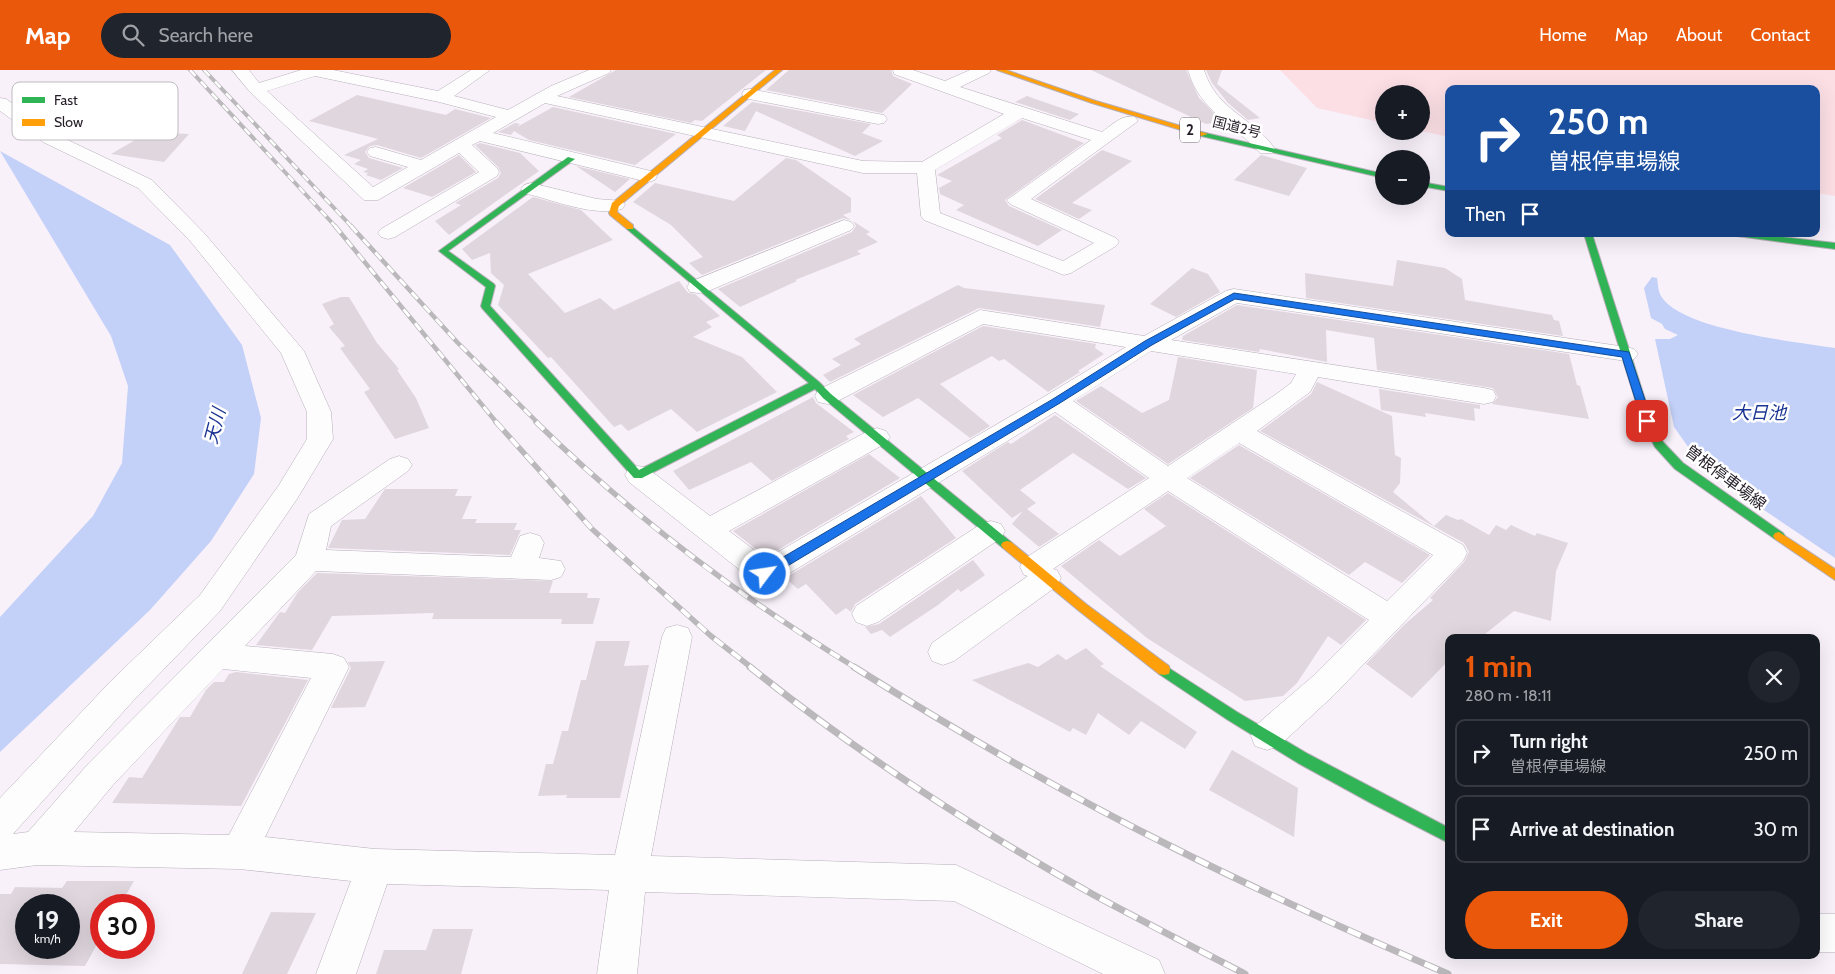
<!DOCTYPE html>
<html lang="en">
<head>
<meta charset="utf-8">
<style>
	:root { --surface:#171b24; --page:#20242c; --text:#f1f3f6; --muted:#9ea1a6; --line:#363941; --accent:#ea580c }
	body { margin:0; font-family:Cabin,"Noto Sans JP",sans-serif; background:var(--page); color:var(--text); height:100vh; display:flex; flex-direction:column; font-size:19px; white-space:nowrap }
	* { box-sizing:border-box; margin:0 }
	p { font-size:16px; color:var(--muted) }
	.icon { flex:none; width:28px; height:28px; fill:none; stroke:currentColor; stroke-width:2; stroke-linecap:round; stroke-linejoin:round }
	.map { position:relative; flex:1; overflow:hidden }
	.panel { position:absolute; left:1445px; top:564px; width:375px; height:325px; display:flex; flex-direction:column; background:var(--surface); border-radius:10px; box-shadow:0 5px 20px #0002 }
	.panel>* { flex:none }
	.banner { position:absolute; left:1445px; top:15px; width:375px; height:152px; border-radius:10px; box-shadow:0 5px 20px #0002; background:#1a4fa0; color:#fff; overflow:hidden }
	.buttons { position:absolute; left:1375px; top:15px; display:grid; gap:10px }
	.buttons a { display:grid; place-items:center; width:55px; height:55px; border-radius:50%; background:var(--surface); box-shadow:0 5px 20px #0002; font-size:25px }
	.speed { position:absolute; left:15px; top:824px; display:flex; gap:10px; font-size:25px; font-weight:700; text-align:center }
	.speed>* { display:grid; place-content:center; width:65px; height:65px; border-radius:50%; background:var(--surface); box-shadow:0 5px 20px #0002; line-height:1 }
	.speed small { font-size:12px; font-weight:400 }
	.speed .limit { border:8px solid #d22; background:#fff; color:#111 }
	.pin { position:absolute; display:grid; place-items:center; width:42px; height:42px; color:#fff; margin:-21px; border-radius:10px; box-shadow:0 2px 8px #0006 }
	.me { position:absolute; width:55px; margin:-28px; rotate:59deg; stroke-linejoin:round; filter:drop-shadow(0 0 4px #0008) }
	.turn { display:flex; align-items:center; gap:18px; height:105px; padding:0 20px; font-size:22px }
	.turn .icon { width:65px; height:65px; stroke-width:2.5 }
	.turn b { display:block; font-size:35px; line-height:42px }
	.then { display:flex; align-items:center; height:48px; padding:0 20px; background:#0003; gap:10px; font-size:19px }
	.round { display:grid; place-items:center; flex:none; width:52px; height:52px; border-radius:26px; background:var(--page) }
	.overview { display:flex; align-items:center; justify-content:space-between; height:85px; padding:0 20px }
	h1 { font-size:30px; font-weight:700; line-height:38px; color:var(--accent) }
	.action { display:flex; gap:10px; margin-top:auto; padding:10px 20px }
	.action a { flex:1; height:58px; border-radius:30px; background:var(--accent); color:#fff; font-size:20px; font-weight:700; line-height:58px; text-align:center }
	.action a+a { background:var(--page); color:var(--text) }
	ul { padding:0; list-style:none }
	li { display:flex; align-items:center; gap:15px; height:68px; margin:0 10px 8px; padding:0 10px; border:2px solid var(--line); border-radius:10px }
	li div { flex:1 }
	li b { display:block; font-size:19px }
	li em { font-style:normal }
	header { display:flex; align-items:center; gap:30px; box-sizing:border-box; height:70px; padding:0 25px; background:var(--accent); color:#fff }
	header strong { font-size:24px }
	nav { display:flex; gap:28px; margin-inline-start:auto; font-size:18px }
	.search { width:350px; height:45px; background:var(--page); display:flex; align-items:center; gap:12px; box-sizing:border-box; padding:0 18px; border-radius:28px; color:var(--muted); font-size:19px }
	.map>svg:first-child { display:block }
	.green { fill:#fbdfe5 }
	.water { fill:#c3d0f7 }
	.building { fill:#e0d6de; fill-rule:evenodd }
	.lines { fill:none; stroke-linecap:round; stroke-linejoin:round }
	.street-casing { stroke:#b6afb8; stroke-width:1 }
	.fast-casing { stroke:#b6afb8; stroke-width:2 }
	.slow-casing { stroke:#b6afb8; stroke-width:2 }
	.street { fill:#fefdfe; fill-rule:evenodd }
	.fast { fill:#30b455; fill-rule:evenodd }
	.slow { fill:#ff9f0a; fill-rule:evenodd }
	.rail-far3-casing { stroke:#bbb8bb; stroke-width:4 }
	.rail-far2-casing { stroke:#bbb8bb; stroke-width:4.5 }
	.rail-far1-casing { stroke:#bbb8bb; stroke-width:5.5 }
	.rail-casing { stroke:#bbb8bb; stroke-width:7 }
	.rail-far3 { stroke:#fff; stroke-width:2.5; stroke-dasharray:8; stroke-linecap:butt }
	.rail-far2 { stroke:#fff; stroke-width:3; stroke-dasharray:9; stroke-linecap:butt }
	.rail-far1 { stroke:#fff; stroke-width:4; stroke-dasharray:11; stroke-linecap:butt }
	.rail { stroke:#fff; stroke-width:5; stroke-dasharray:14; stroke-linecap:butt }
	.route { fill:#1a73e8; stroke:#114b97 }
	.labels { text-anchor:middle; stroke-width:5; stroke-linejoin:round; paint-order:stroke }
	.far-street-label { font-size:14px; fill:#251d27; stroke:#fff }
	.shield { fill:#fff; stroke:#666168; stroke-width:1 }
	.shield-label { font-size:15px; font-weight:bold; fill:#251d27 }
	.street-label { font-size:16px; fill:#251d27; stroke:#fff }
	.water-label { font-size:18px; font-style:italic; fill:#1b3594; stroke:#fff }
	.key { fill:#fff; stroke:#bebbbe; stroke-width:1 }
	.key-label { font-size:14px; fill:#251d27 }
</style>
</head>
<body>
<header>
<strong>Map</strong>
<div class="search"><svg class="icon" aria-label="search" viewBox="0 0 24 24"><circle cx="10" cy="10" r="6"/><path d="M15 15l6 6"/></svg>Search here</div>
<nav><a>Home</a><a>Map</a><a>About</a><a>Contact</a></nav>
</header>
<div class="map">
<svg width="1835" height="904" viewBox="0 0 1835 904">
	<rect width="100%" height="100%" fill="#f8f1fa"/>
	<!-- green -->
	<path class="green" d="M1280,0H1835V126L1816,123V19H1449V67L1421,61V24H1384V53L1317,38Z"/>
	<!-- water -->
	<path class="water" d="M0,81L170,175L242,275L261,348L254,404L211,471L150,540L0,682V547L93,446L122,393L128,316L111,266Z
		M1652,207L1657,208C1658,214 1658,221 1661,226C1681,260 1797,272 1835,278V488L1727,415L1709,401L1696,388L1674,357L1655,269H1670L1678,265L1665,259L1662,254L1651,248L1644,218Z"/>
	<!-- building -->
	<path class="building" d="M616,0H766L702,51L695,50L691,53L569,27Z
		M789,0H891L893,6L912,14L882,43L766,20Z
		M1091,0H1186L1199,28L1223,52L1206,54Z
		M1206,0H1222L1217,14L1260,48L1248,50L1228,33L1212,13Z
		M357,25L446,45L455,39L491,48L421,88L377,75L370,76L365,82L369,88L403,98L381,110L366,105L368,103L363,102L368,99L354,94L361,90L344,85L378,69L309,51Z
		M1027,26L1041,31L1079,44L1070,50L1015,32Z
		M752,32L871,54L862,63L883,71L855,86L756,41L745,61L723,56Z
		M553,37L676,64L635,95L529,70L514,61L511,65L498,62L515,53L520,54L517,57Z
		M1022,50L1084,73L1005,130L1009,136L1062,160L1038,176L956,140L964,135L940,124L939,118L952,111L937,105L1002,68L997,65Z
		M149,62L189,64L164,92L111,84Z
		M480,73L520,83L539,101L449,165L435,151L461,135L455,133L498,108L501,103L498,97L475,75Z
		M1102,80L1132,91L1072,133L1092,140L1079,149L1035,129Z
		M459,85L476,102L432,127L403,118Z
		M1261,85L1307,98L1289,126L1234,110Z
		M786,88L796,90L851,128V142L843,145L851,150L843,148L702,205L689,193L703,187L671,155L633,132L655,113L734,131Z
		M576,96L630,109L615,122Z
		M533,127L581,140L613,170L528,204L565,243L600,228L614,240L679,211L688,223L695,224L720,246L706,252L712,257L693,267L742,287L777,322L697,362L671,339L628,361L621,354L614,357L551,287L548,288L498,235L504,215L491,203L490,183L472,190L462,179Z
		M853,151L870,162L866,164L878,172L857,181L861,184L795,210L797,211L740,237L718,219L852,162L856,156Z
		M1397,190L1445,198L1462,209L1465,230L1552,245L1554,250L1559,251L1563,266L1306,228L1305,203L1393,216Z
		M1192,198L1208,204L1220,222L1176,247L1150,234Z
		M958,215L964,218L1105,235L1100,257L979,238L830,312L823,305L841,295L832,289L861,274L854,269Z
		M341,227H349L377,273L399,299L397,300L416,328L429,358L395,369L364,322L370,319L340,278L345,276L329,257L334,254L322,234Z
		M1237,235L1569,284L1577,315L1580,316L1589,349L1492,334L1498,327L1493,318L1377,300L1374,268L1326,260L1327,292L1260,279L1259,282L1182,270L1183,266Z
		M983,256L1096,274L1095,278L1104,284L1078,301L1080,302L1048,322L1004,289L999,291L992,286L940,314L990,356L970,368L918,328L883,347L853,325Z
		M1178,287L1257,300L1253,338L1168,394L1076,331L1101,316L1142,343L1169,330Z
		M1317,312L1392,346L1395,385L1401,388L1400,413L1393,422L1434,456L1446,445L1458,450L1461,449L1489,465L1496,455L1506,460L1511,455L1535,466L1537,463L1568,473L1556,501L1551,551L1514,541L1480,568H1449V590L1412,628L1366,594L1404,555L1433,530L1430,528L1464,492L1469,482L1464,473L1260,361L1311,324Z
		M1379,319L1480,335V339L1474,338L1475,351L1425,343L1426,347L1381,340Z
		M813,327L816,333L854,362L846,366L849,369L772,411L751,392L689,420L673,401Z
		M1055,345L1146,408L1128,419L1073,383L1020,420L1036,433L1027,439L1059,464L1039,477L1012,454L1023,441L1012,448L962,401L1008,372L1011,374Z
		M1239,375L1430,485L1402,513L1365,492L1349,505L1190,408Z
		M869,384L900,408L766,487L733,461Z
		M385,419H458L455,426H472L462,449H477L475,453H517L514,460H521L510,485L328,478L342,450L365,449Z
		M1168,423L1366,550L1341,575L1328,566L1297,613L1283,626L1245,631L1147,568L1061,496L1099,470L1120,486L1166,456L1144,439Z
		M921,426L956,468L855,534L851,542L846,538L836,545L806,514L798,519L785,508Z
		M973,490L985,505L961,522L958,519L938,535L890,567L882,560L871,564L865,557L879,554Z
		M317,503L553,511L549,523H588L587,528H600L593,554H561L562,549H432L434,543L332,546L312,580L256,575L280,542L285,543L298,522Z
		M596,571H630L624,596L649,595L620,728H566L567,725L538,726L546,694H553L562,661H568L581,610H586Z
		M1086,578L1104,594L1100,596L1197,662L1185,679L1141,651L1129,665L1098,643L1086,665L1073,658L1070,662L972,610L1028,593L1038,597L1058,584L1066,590Z
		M385,591L365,637L331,638L351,598L348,592Z
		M236,602L308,610L241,736L112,733L129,707L142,708L180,647H190L206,620L214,612H224L229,604Z
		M1232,680L1298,718L1294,767L1209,720Z
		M67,811H134L120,835H101V867L85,896L0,894V824H11L15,817L62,818ZM26,835H69V878H26Z
		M271,842L316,843L287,904H242Z
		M433,859H473L461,904H376L384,880H426Z"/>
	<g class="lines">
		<defs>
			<path id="street" d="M232,0H249L259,13L301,0H333L438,21L471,0H490L454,26L508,40L551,16L589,0H611L609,3L557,26L863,91L922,92L1004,44L894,4L893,0H913L945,11L970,0H991L989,3L960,17L1102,62C1112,55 1122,44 1135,47L1138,51L1031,129L1116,168L1119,172L1116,176L1071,203L1064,205L924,150L921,146L917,103H863L545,33L493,63L655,102L657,106L655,110L648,112L480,71L472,75L497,98L499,102L497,106L395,167L388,169L381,167L378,163L381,159L479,102L459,83L378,130H364L250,22ZM315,6L439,32L496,47L421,90L376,77L370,78L367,82L370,86L408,97L373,117L267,21ZM1022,48L1091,70L1007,130L1010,134L1094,173L1063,191L940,143L935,100Z
				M1188,0H1204C1217,41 1253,47 1275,79L1272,83H1260C1233,53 1200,42 1188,0Z
				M750,19L878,44L884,45L887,49L884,53L878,54L744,28L742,24L744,20Z
				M0,28L6,29L55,64L152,110L205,164L304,281L331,342L333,369L297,429L220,541L133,631L13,764L28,762L89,693L296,485L309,444L390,389L399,386L408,389L412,395L408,401L331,456L326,480L511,487L520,466L530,463L540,466L544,473L539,488L561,491L565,499L561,507L551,510L316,501L245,576L333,584L344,588L349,597L265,767L375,779L615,785L662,567L666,558L677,555L688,558L692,567L651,786L956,795L1159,890L1165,904H1103L954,831L645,822L637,904H597L609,820L387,814L356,904H316L351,811L239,799L37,795L0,800V728L111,611L200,525L279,415L307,369V342L281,283L191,172L138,118L43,72L0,41ZM223,599L311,608L229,765L74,762L113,715Z
				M531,113L597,129L622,131L625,135L622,139C592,147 554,130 524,123L521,119L524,115Z
				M844,150L851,152L854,156L851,160L706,222L698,223L690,222L687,217L690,212Z
				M1234,219L1626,277L1634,279L1638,284L1634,289L1626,291L1237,233L1171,270L1484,318L1493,320L1496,326L1493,332L1484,334L1318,307L1310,322L1257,361L1463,475L1467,483L1463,491L1334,625L1279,676L1267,680L1255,676L1251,666L1255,656L1312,607L1369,550L1168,421L1053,499L1057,500L1061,508L1057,516L954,591L943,595L932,591L928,582L932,573L1028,506L1024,505L1020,497L1024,489L1149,408L1055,342L775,512L765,515L755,512L629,412L625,405L629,398L638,396L647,398L710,446L868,361L877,358L886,361L890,367L886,373L729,461L766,489L1047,325L1126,277L983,254L836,332L827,334L818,332L815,326L818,320L980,240L1144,266L1226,221ZM1151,281L1296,304L1291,313L1275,325L1168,396L1073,331ZM1239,373L1433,485L1387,531L1187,408Z
				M991,451L1001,454L1005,461L1001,468L878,552L867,556L856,552L852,544L856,536L981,454Z
				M1816,844H1835V882H1816Z"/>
			<path id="fast" d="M1201,62L1384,104V108L1201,66Z
				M568,87L575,89L448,181L494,214L495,216L490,236L639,400L809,313L627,159V155H630L819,312L831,324L1011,472L1013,475L1011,478H1003L823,328L815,319L642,408H634L482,238L481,236L486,217L439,181Z
				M1421,112L1449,117V121L1421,116Z
				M1584,164H1592L1652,351L1663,372L1683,393L1783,463L1785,466L1783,469H1775L1675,399L1655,377L1642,351Z
				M1733,164H1755L1835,173V179L1737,166Z
				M1164,595L1237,642L1308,684L1449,758V773L1371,733L1298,693L1228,650L1159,604L1158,600L1159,596Z"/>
			<path id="slow" d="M775,0H782L619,136L617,142L633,155V159H627L610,145L609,143L612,133Z
				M997,0H1006L1096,31L1208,64L1201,66L1092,33Z
				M1779,462L1835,499V510L1775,469L1773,466L1775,463Z
				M1007,471L1011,472L1086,534L1169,596L1170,600L1169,604L1164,605L1159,604L1078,540L1003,478L1001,475L1003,472Z"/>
		</defs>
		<!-- street casing -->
		<use href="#street" class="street-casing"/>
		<!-- fast casing -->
		<use href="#fast" class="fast-casing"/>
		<!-- slow casing -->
		<use href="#slow" class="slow-casing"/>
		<!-- street -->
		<use href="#street" class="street"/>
		<!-- fast -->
		<use href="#fast" class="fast"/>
		<!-- slow -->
		<use href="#slow" class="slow"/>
		<defs>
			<path id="rail-far3" d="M190,0L336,157
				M204,0L352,157"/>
			<path id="rail-far2" d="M335,156L497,353
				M351,156L457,272L538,353"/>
			<path id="rail-far1" d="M496,352L592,459L711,566L752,598
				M536,352C633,447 740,527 856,598"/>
			<path id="rail" d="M750,597C856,682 975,759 1094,825C1144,852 1195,878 1245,904
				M854,597C956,661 1062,722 1170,776C1261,822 1354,863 1448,904"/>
		</defs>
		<!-- rail-far3 casing -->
		<use href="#rail-far3" class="rail-far3-casing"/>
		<!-- rail-far2 casing -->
		<use href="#rail-far2" class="rail-far2-casing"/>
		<!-- rail-far1 casing -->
		<use href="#rail-far1" class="rail-far1-casing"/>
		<!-- rail casing -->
		<use href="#rail" class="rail-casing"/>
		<!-- rail-far3 -->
		<use href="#rail-far3" class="rail-far3"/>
		<!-- rail-far2 -->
		<use href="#rail-far2" class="rail-far2"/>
		<!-- rail-far1 -->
		<use href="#rail-far1" class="rail-far1"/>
		<!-- rail -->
		<use href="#rail" class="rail"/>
	</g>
	<!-- route -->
	<path class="route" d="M1234,223L1629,282L1652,351L1647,355L1642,351L1622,287L1235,229L1152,275L1060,333L769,507H761V500L1053,329L1145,271Z"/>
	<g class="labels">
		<!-- far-street labels -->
		<g class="far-street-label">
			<text transform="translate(1237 57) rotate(14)" y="5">国道2号</text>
		</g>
		<!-- shield labels -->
		<rect class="shield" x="1180" y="47.5" width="20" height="25" rx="4"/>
		<g class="shield-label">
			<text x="1190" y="65">2</text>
		</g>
		<!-- street labels -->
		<g class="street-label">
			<text transform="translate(1726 407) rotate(37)" y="6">曽根停車場線</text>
		</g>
		<!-- water labels -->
		<g class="water-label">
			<text x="1759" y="349">大日池</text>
			<text transform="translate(215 356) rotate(-75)" y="6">天川</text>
		</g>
	</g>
	<!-- legend -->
	<rect x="12" y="12" width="166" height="58" rx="8" class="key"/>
	<rect x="22" y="27" width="23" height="6" fill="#30b455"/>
	<rect x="22" y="49" width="23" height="7" fill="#ff9f0a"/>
	<g class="key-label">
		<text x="54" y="35">Fast</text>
		<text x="54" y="57">Slow</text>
	</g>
</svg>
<div class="buttons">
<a>+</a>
<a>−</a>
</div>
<div class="speed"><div>19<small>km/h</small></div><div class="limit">30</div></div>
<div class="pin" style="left:1647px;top:351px;background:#d93025"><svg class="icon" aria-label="arrive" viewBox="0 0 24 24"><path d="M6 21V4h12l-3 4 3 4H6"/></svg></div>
<svg class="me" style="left:765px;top:504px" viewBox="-20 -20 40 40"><circle r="17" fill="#1a73e8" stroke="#fff" stroke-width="3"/><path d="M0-11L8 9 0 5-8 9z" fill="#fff"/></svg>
<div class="banner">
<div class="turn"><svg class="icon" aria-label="right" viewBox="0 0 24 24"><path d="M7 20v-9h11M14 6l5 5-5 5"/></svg><div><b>250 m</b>曽根停車場線</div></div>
<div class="then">Then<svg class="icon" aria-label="arrive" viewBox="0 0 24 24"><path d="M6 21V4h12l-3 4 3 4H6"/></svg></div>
</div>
<section class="panel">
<div class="overview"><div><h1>1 min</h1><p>280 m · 18:11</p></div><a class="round"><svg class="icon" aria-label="close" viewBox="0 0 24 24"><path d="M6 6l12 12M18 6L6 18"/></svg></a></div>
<ul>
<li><svg class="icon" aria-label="right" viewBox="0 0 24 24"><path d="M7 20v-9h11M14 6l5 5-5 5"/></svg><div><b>Turn right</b><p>曽根停車場線</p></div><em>250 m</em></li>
<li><svg class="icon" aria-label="arrive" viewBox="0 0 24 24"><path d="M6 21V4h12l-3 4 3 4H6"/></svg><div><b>Arrive at destination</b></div><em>30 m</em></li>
</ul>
<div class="action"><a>Exit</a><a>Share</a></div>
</section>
</div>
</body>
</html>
